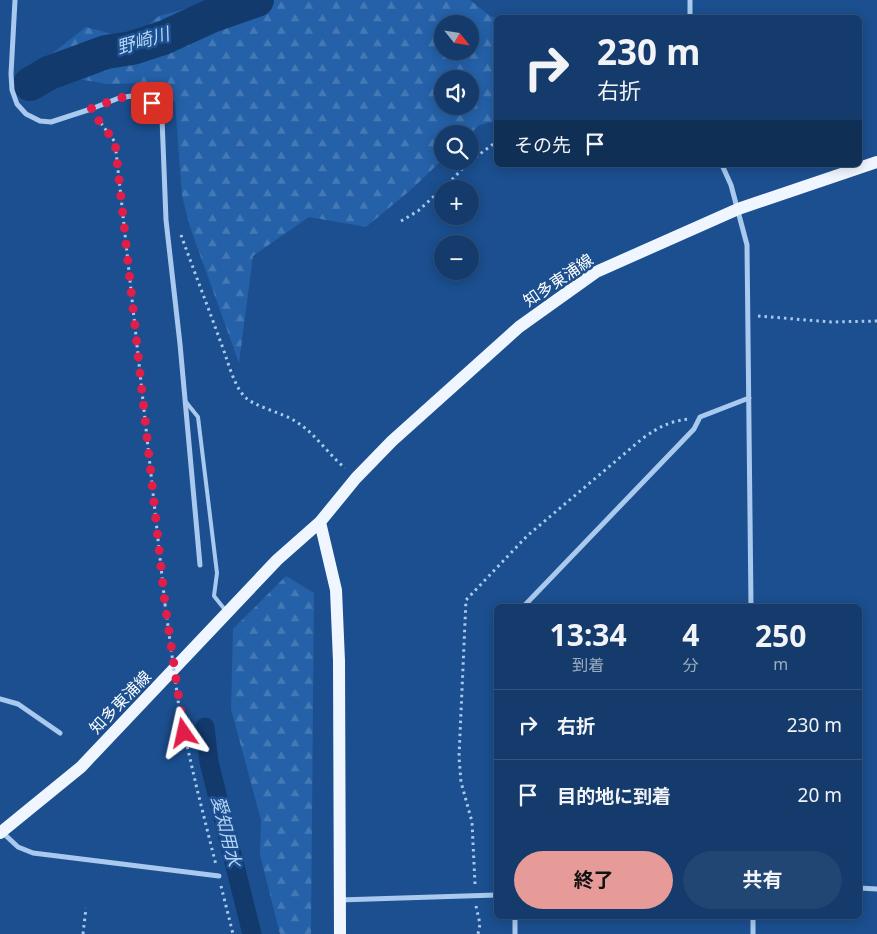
<!DOCTYPE html>
<html lang="ja">
<head>
<meta charset="utf-8">
<style>
	:root { --surface:#143b6b; --page:#214673; --text:#f1f3f6; --muted:#9dadc1; --line:#33557e; --accent:#e69b98 }
	body { margin:0; font-family:"Noto Sans","Noto Sans JP",sans-serif; background:var(--page); color:var(--text); height:100vh; display:flex; flex-direction:column; font-size:19px; white-space:nowrap }
	* { box-sizing:border-box; margin:0 }
	p { font-size:16px; color:var(--muted) }
	.icon { flex:none; width:28px; height:28px; fill:none; stroke:currentColor; stroke-width:2; stroke-linecap:round; stroke-linejoin:round }
	.map { position:relative; flex:1; overflow:hidden }
	.details { position:absolute; left:494px; top:604px; width:368px; height:315px; display:flex; flex-direction:column; background:var(--surface); border-radius:8px; box-shadow:0 2px 12px #0003,0 0 0 1px var(--line) }
	.details>* { flex:none }
	.top-card { position:absolute; left:494px; top:15px; width:368px; height:152px; border-radius:8px; box-shadow:0 2px 12px #0003,0 0 0 1px var(--line); background:#143b6b; color:var(--text); overflow:hidden }
	.needle { width:32px; rotate:120deg }
	.tools { position:absolute; left:434px; top:15px; display:grid; gap:10px }
	.tools a { display:grid; place-items:center; width:45px; height:45px; border-radius:50%; background:var(--surface); box-shadow:0 2px 12px #0003,0 0 0 1px var(--line); font-size:25px }
	.pin { position:absolute; display:grid; place-items:center; width:42px; height:42px; color:#fff; margin:-21px; border-radius:10px; box-shadow:0 2px 8px #0006 }
	.me { position:absolute; width:55px; margin:-28px; rotate:349deg; stroke-linejoin:round; filter:drop-shadow(0 0 4px #0008) }
	.turn { display:flex; align-items:center; gap:18px; height:105px; padding:0 20px; font-size:22px }
	.turn .icon { width:65px; height:65px; stroke-width:2.5 }
	.turn b { display:block; font-size:35px; line-height:42px }
	.then { display:flex; align-items:center; height:48px; padding:0 20px; background:#0003; gap:10px; font-size:19px }
	.eta { display:flex; justify-content:space-evenly; align-items:center; height:85px; text-align:center }
	.eta b { font-size:30px; font-weight:700; line-height:35px }
	.button { display:flex; gap:10px; margin-top:auto; padding:10px 20px }
	.button a { flex:1; height:58px; border-radius:30px; background:var(--accent); color:#111; font-size:20px; font-weight:700; line-height:58px; text-align:center }
	.button a+a { background:var(--page); color:var(--text) }
	ul { padding:0; list-style:none }
	li { display:flex; align-items:center; gap:15px; height:70px; padding:0 20px; border-top:1px solid var(--line) }
	li div { flex:1 }
	li b { display:block; font-size:19px }
	li em { font-style:normal }
	.map>svg:first-child { display:block }
	.forest { fill:url(#forest-firs); fill-rule:evenodd }
	.lines { fill:none; stroke-linecap:round; stroke-linejoin:round }
	.canal { stroke:#123a6d; stroke-width:19 }
	.river { stroke:#123a6d; stroke-width:34 }
	.path { stroke:#a9c9ee; stroke-width:3; stroke-dasharray:2.5 4; stroke-linecap:butt }
	.service { stroke:#a9c9ee; stroke-width:4 }
	.minor { stroke:#a9c9ee; stroke-width:5 }
	.primary { stroke:#f0f6ff; stroke-width:12 }
	.path-bridge { stroke:#a9c9ee; stroke-width:3; stroke-dasharray:2.5 4; stroke-linecap:butt }
	.route { stroke:#e11d48; stroke-width:9; stroke-dasharray:0 16.2 }
	.labels { text-anchor:middle; stroke-width:5; stroke-linejoin:round; paint-order:stroke }
	.street-label { font-size:16px; fill:#fff; stroke:#1b4f8f }
	.water-label { font-size:18px; font-style:italic; fill:#b5d3f5; stroke:#1b4f8f }
</style>
</head>
<body>
<div class="map">
<svg width="877" height="934" viewBox="0 0 877 934">
	<defs>
		<pattern id="forest-firs" width="22" height="20" patternUnits="userSpaceOnUse" patternTransform="scale(1.25)"><rect width="22" height="20" fill="#2461a8"/><path d="M5 1l3.5 6h-7zM16 11l3.5 6h-7z" fill="#4579b5"/></pattern>
	</defs>
	<rect width="100%" height="100%" fill="#1b4f8f"/>
	<!-- forest -->
	<path class="forest" d="M218,0H470L490,16L496,18V121L479,125L470,134H442V160L413,188L366,227L309,217L253,256L239,363L190,227L182,196L175,102L148,83L107,84L78,79L45,59L86,27L132,39L159,16ZM442,24H470V51H442ZM442,79H470V106H442Z
		M286,576L314,593L311,934H280L260,855L261,820L231,709L233,629Z"/>
	<g class="lines">
		<!-- canal -->
		<path class="canal" d="M205,727L209,762L252,934"/>
		<!-- river -->
		<path class="river" d="M30,84L49,73L106,52L132,48L163,38L211,16L257,0"/>
		<!-- path -->
		<path class="path" d="M97,118L115,142L165,604
			M443,189L469,162L496,142
			M401,221L418,211L442,189
			M181,235C194,271 208,307 221,343C227,358 233,384 244,396C254,407 281,412 295,421C315,433 327,453 345,468
			M758,316L831,322L877,321
			M180,715L197,789L216,865
			M475,884L472,822L461,782L459,757L466,600L527,536L643,438C659,427 668,422 688,419
			M221,886L233,934
			M476,906L480,924L478,934
			M83,934L86,908"/>
		<!-- service -->
		<path class="service" d="M186,402L198,417L217,573L214,596L226,611"/>
		<!-- minor -->
		<path class="minor" d="M15,0L11,74L12,90L17,104L26,114L40,121L51,122L91,109L119,98L138,95L152,103L162,118L166,220L180,344L200,565
			M690,18V0
			M722,165L731,185L747,245L751,606
			M524,606L694,429L700,417L749,398
			M0,699L18,704L60,733
			M2,832L18,847L33,853L219,876
			M859,888L877,889
			M339,900L496,895
			M515,916V934
			M753,934V916"/>
		<!-- primary -->
		<path class="primary" d="M320,522L336,590L339,661L340,934
			M0,833L81,767L277,560L320,522L356,478L392,441L519,327L596,272L738,209L877,162"/>
		<!-- path-bridge -->
		<path class="path-bridge" d="M165,604L180,715"/>
	</g>
	<g class="lines">
		<!-- route -->
		<path class="route" d="M152,103L138,95L119,98L90,109L115,142L165,604L184,733"/>
	</g>
	<g class="labels">
		<!-- street labels -->
		<g class="street-label">
			<text transform="translate(558 280) rotate(-34)" y="6">知多東浦線</text>
			<text transform="translate(120 702) rotate(-46)" y="6">知多東浦線</text>
		</g>
		<!-- water labels -->
		<g class="water-label">
			<text transform="translate(143 41) rotate(-16)" y="6">野崎川</text>
			<text transform="translate(226 831) rotate(76)" y="6">愛知用水</text>
		</g>
	</g>
</svg>
<div class="tools">
<a><svg class="needle" viewBox="-14 -14 28 28"><path d="M0-13l5 13h-10z" fill="#e53935"/><path d="M0 13l5-13h-10z" fill="#9dadc1"/></svg></a>
<a><svg class="icon" aria-label="sound" viewBox="0 0 24 24"><path d="M4 9h4l5-4v14l-5-4H4zM17 9q2 3 0 6"/></svg></a>
<a><svg class="icon" aria-label="search" viewBox="0 0 24 24"><circle cx="10" cy="10" r="6"/><path d="M15 15l6 6"/></svg></a>
<a>+</a>
<a>−</a>
</div>
<div class="pin" style="left:152px;top:103px;background:#d93025"><svg class="icon" aria-label="arrive" viewBox="0 0 24 24"><path d="M6 21V4h12l-3 4 3 4H6"/></svg></div>
<svg class="me" style="left:184px;top:733px" viewBox="-20 -20 40 40"><path d="M0-17L14 15 0 8-14 15z" fill="#e11d48" stroke="#fff" stroke-width="4"/></svg>
<div class="top-card">
<div class="turn"><svg class="icon" aria-label="right" viewBox="0 0 24 24"><path d="M7 20v-9h11M14 6l5 5-5 5"/></svg><div><b>230 m</b>右折</div></div>
<div class="then">その先<svg class="icon" aria-label="arrive" viewBox="0 0 24 24"><path d="M6 21V4h12l-3 4 3 4H6"/></svg></div>
</div>
<section class="details">
<div class="eta">
<div><b>13:34</b><p>到着</p></div>
<div><b>4</b><p>分</p></div>
<div><b>250</b><p>m</p></div>
</div>
<ul>
<li><svg class="icon" aria-label="right" viewBox="0 0 24 24"><path d="M7 20v-9h11M14 6l5 5-5 5"/></svg><div><b>右折</b></div><em>230 m</em></li>
<li><svg class="icon" aria-label="arrive" viewBox="0 0 24 24"><path d="M6 21V4h12l-3 4 3 4H6"/></svg><div><b>目的地に到着</b></div><em>20 m</em></li>
</ul>
<div class="button"><a>終了</a><a>共有</a></div>
</section>
</div>
</body>
</html>
